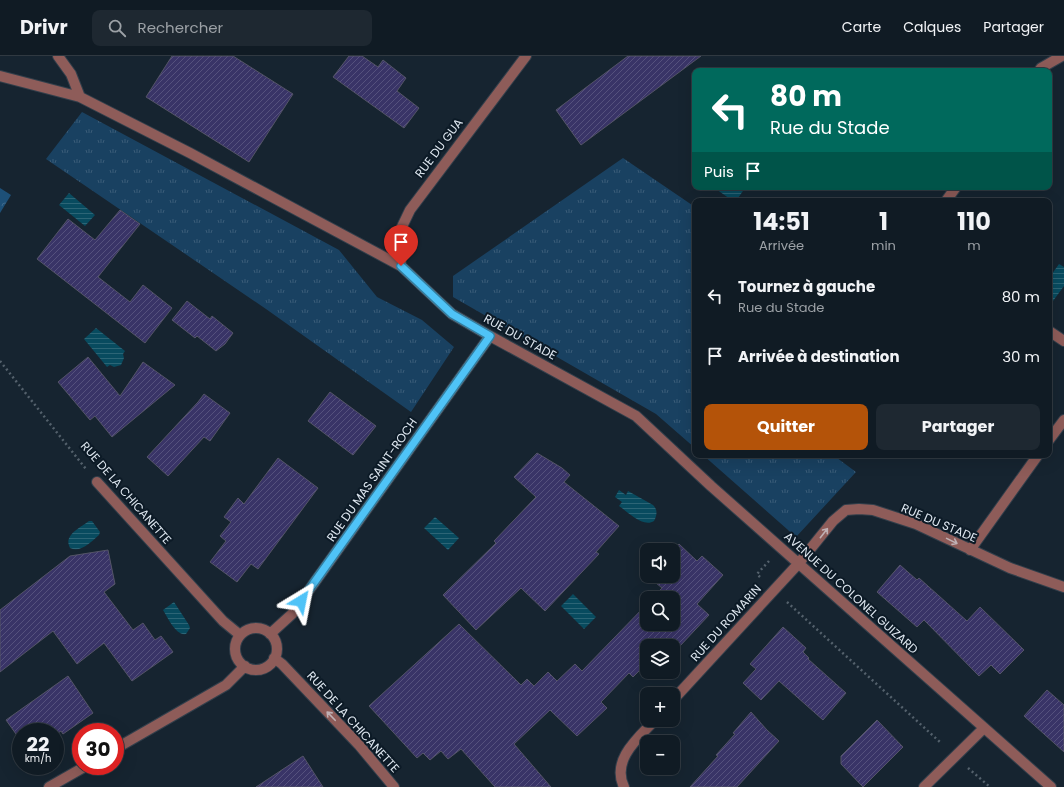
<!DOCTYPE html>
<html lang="fr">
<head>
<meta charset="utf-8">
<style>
	:root { --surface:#101b24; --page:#1e2831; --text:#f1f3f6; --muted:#9ca1a6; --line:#303941; --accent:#b45309 }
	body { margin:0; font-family:Poppins,sans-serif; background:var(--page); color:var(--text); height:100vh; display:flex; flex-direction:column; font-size:15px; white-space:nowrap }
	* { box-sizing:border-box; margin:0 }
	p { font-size:13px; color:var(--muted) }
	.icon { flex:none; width:22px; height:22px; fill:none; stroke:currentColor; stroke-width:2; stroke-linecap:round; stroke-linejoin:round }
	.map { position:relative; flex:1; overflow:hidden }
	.details { position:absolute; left:692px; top:142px; width:360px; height:260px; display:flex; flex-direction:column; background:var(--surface); border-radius:8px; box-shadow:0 4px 16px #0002,0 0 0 1px var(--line) }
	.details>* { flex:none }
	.banner { position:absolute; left:692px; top:12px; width:360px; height:122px; border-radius:8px; box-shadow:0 4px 16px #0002,0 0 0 1px var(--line); background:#00695c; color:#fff; overflow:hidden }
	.fabs { position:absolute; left:640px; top:487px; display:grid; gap:8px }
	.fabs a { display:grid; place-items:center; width:40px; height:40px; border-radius:8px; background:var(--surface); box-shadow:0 4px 16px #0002,0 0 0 1px var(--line); font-size:20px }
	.speed { position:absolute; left:12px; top:667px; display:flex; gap:8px; font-size:20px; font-weight:700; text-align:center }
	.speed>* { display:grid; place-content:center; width:52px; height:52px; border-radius:50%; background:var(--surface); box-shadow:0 4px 16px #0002,0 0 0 1px var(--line); line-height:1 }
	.speed small { font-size:10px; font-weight:400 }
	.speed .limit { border:6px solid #d22; background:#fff; color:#111 }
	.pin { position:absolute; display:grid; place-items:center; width:34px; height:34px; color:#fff; margin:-41px -17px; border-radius:50% 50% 50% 0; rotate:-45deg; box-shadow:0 0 4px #0007 }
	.pin .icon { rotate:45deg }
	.me { position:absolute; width:44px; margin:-22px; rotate:35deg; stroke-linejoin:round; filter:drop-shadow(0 0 3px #0008) }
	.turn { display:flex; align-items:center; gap:14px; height:84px; padding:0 12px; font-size:18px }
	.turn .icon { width:52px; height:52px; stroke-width:2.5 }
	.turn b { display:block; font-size:28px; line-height:34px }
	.then { display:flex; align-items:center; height:38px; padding:0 12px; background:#0003; gap:8px; font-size:15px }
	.eta { display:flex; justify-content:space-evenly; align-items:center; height:68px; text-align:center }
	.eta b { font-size:24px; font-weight:700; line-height:28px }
	.primary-button { display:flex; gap:8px; margin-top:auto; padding:8px 12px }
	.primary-button a { flex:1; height:46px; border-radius:8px; background:var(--accent); color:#fff; font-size:16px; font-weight:700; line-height:46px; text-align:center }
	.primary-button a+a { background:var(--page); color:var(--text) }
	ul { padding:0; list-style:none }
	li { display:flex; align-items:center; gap:12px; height:60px; padding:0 12px }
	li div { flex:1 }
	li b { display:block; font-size:15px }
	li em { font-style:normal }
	header { display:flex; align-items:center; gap:24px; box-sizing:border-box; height:56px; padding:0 20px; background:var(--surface); border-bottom:1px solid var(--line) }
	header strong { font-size:19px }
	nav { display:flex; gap:22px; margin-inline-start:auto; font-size:14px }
	.search { width:280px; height:36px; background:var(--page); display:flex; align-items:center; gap:10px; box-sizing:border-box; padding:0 14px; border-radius:8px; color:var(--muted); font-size:15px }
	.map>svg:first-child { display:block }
	.grass { fill:url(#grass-tufts) }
	.forest { fill:url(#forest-crowns) }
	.water { fill:url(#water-rules) }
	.building { fill:url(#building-hatch); stroke:#545467 }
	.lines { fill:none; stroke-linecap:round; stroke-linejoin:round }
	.minor-casing { stroke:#323f4b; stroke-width:12 }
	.path { stroke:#54616c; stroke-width:2.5; stroke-dasharray:2 3; stroke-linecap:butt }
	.minor { stroke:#8e5c59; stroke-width:10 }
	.oneway { stroke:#bfb0b4 }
	.route-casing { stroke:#337fa1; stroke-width:10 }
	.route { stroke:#4fc3f7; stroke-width:7 }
	.labels { text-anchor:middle; stroke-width:4; stroke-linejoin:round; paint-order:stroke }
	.street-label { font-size:12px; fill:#dfe8f1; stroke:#0c1a26 }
</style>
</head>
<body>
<header>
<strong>Drivr</strong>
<div class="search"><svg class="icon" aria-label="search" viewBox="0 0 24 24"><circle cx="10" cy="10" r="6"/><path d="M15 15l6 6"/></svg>Rechercher</div>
<nav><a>Carte</a><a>Calques</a><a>Partager</a></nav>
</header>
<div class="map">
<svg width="1064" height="731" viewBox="0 0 1064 731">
	<defs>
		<pattern id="grass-tufts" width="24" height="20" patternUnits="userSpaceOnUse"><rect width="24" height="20" fill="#194161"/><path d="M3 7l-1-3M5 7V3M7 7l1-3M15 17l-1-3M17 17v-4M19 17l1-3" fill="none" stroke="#3a5c78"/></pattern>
		<pattern id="forest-crowns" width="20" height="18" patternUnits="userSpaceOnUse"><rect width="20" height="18" fill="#1d5078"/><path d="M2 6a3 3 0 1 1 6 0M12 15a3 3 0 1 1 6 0" fill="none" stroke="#3d698c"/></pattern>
		<pattern id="water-rules" width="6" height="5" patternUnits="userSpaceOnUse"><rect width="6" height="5" fill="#084b5f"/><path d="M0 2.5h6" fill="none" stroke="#2c6576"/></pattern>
		<pattern id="building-hatch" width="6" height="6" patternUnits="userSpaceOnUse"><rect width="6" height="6" fill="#393467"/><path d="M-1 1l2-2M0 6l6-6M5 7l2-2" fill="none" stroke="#55517d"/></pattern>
	</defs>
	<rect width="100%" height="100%" fill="#162430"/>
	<!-- grass -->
	<path class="grass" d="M82,56L339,194L377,241L422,264L454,291L411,356L266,253L46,103Z
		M623,102L695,151V392L656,358L453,241V220Z
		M703,399H833L856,416L796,481Z"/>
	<!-- forest -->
	<path class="forest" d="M0,132L11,139L0,157Z"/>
	<!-- water -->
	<path class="water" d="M713,131H743L745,132L736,145H733Z
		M69,137L95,159L85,170L59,149Z
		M1059,208L1064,211V230L1053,245L1049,242V222Z
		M96,272L125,295L123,298L124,302L121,309L114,311L110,309L107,311L84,283Z
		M619,434L626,439L628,435L653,449C658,454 657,459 654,465C643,472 628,456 619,450L622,446L615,441Z
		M435,461L459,482L448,494L424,472Z
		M89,465H92L100,476L99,479C91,486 81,497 70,492C63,479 80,472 89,465Z
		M573,538L596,561L584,573L561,550Z
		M174,546L189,569L190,572L186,578C176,580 168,562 163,554Z"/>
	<!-- building -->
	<path class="building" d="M172,0H233L293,38L249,106L146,41Z
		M349,0H362L378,11L383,4L406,22L397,35L419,52L404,72L333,21Z
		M628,0H701L581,89L556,54Z
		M120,154L140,168L98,221L130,246L143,229L172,252L145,287L37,203L68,163L95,184Z
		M187,245L210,263L212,260L233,277L225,288L216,295L197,280L195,282L172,264Z
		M88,301L120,340L143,306L175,329L112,381L95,360L90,364L58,326Z
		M330,336L376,370L353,399L308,365Z
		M204,338L230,357L210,385L204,381L168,420L147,401L198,346Z
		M537,397L562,412L570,419L564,426L619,470L596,496L599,498L545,555L521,532L476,574L443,539L496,487L494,485L536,441L514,421Z
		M278,402L318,432L258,513L251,508L237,526L210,506L226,485L220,480L231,466L224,461L238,442L244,448Z
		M679,488L697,505L702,500L723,519L697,548L709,559L680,590H647V607L633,621L629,617L601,646L607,652L577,680L550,654L514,688L551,731H495L461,693L448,703L441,695L430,704L423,697L417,702L369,650L459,568L521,629L527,623L534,630L548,616L557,625L575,608L582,615L647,548V568H673V542H652L662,532L649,521L650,520H673V495Z
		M108,494L115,528L104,536L133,574L143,567L155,584L161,580L173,596L132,625L104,587L77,608L53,575L0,616V554L70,500Z
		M900,509L917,524L919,522L967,565L980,551L1024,594L1000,618L991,609L979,620L924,564L917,571L877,536Z
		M783,571L806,592L803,596L809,602L808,603L846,637L823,664L779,625L761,644L743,627L756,613L750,608Z
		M68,620L93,657L63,678L61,675L55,679V676H21V685L6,664Z
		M1047,634L1064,649V696L1024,660Z
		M751,656L767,674L779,685L737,731H690L718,700L716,699L735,678L733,677Z
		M877,664L903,691L863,731L841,708V700Z
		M303,700L323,731H256Z"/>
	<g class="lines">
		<defs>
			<path id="minor" d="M58,0L71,18L80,41
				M1039,15L1041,12L1062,0
				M0,20L80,41L190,97L401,210L452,258L490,280L636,360L711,430L1051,731
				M946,145L956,131
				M401,210L398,179L410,154L526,0
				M1049,275L1064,285
				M1049,384L1064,364
				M97,426L223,565L240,579
				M970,494L1038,399
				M235 593a21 21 0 1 1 42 0a21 21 0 1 1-42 0Z
				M270,578L292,558L490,280
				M274,602L282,608L359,689L394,731
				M673,644L799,507L833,465L846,454L859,453L873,454L916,468L1010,512L1064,531
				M115,693L226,629L245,610
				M49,731L86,710
				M624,731C611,704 638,682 655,664
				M924,731L984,672"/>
		</defs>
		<!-- minor casing -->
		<use href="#minor" class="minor-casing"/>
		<!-- path -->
		<path class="path" d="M0,305L86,413
			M760,521L757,518L769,505
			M787,546L941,687
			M968,712L990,731"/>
		<!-- minor -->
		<use href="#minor" class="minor"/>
	</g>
	<!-- one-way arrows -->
	<defs><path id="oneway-shaft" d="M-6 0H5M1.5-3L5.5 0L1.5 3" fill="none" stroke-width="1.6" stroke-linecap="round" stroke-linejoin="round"/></defs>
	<g class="oneway">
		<use href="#oneway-shaft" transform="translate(824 477) rotate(-52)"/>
		<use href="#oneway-shaft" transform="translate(952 485) rotate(26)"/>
		<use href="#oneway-shaft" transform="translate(331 660) rotate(-134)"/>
	</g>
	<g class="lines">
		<defs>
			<path id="route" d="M301,545L490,280L452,258L401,210"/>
		</defs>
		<!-- route casing -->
		<use href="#route" class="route-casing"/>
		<!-- route -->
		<use href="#route" class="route"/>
	</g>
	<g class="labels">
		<!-- street labels -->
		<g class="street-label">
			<text transform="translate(439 92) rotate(-53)" y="4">RUE DU GUA</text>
			<text transform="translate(520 281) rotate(29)" y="4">RUE DU STADE</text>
			<text transform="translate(372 424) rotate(-55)" y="4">RUE DU MAS SAINT-ROCH</text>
			<text transform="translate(126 437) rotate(49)" y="4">RUE DE LA CHICANETTE</text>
			<text transform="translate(939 467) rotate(23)" y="4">RUE DU STADE</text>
			<text transform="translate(851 537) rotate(42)" y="4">AVENUE DU COLONEL GUIZARD</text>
			<text transform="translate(726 567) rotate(-48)" y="4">RUE DU ROMARIN</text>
			<text transform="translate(353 666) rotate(48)" y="4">RUE DE LA CHICANETTE</text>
		</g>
	</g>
</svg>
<div class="fabs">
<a><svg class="icon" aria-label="sound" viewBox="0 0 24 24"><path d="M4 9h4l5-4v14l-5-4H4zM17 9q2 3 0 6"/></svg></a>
<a><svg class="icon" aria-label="search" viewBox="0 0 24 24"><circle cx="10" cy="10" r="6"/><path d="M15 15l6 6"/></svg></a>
<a><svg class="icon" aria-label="layers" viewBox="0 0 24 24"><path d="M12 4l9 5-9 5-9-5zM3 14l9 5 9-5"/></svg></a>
<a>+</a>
<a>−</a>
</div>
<div class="speed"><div>22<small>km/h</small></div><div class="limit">30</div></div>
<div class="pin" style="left:401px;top:210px;background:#d93025"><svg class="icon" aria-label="arrive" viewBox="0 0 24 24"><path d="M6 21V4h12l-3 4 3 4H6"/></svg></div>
<svg class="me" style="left:301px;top:545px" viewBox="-20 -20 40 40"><path d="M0-17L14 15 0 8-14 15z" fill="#4fc3f7" stroke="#fff" stroke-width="4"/></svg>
<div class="banner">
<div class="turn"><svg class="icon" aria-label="left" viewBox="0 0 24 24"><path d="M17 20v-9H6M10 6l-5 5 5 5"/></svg><div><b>80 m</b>Rue du Stade</div></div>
<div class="then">Puis<svg class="icon" aria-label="arrive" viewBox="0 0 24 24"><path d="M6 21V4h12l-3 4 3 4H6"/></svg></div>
</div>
<section class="details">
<div class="eta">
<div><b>14:51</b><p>Arrivée</p></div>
<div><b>1</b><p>min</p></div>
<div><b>110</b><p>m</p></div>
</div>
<ul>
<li><svg class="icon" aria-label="left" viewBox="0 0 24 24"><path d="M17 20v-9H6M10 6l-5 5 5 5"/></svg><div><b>Tournez à gauche</b><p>Rue du Stade</p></div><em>80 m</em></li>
<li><svg class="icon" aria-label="arrive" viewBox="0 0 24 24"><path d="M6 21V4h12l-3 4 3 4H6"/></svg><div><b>Arrivée à destination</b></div><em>30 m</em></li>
</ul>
<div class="primary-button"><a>Quitter</a><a>Partager</a></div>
</section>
</div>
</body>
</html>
